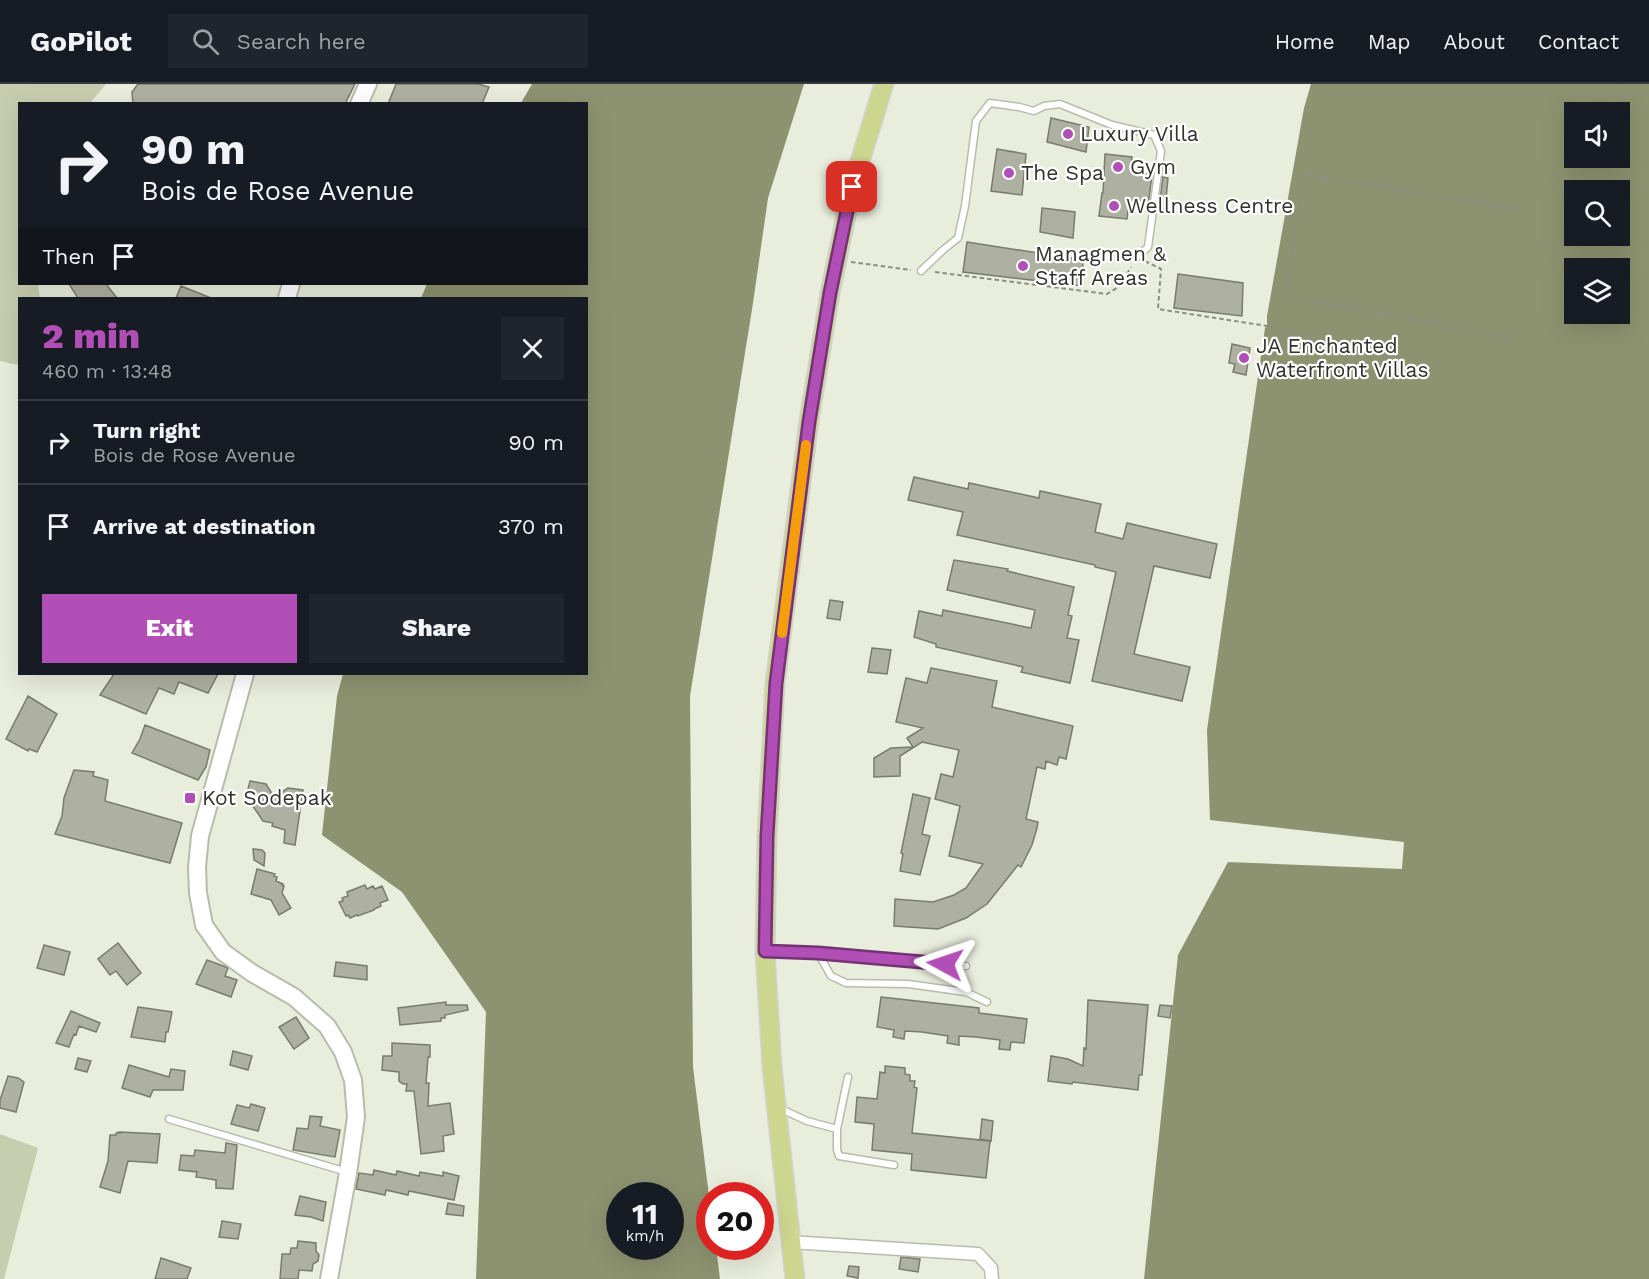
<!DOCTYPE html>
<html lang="en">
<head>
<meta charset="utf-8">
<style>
	:root { --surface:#171b24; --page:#20242c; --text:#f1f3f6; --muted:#9ea1a6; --line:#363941; --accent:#b24fb6 }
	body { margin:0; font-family:"Work Sans",sans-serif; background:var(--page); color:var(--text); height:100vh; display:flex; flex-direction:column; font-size:22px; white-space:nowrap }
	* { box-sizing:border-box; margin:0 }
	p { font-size:20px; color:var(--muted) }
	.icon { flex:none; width:33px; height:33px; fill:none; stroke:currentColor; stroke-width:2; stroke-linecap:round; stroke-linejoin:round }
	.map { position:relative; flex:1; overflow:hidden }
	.drawer { position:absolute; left:18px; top:213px; width:570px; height:378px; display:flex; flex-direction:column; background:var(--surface); border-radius:0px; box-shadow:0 6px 24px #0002 }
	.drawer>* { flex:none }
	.top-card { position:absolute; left:18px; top:18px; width:570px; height:183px; border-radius:0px; box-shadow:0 6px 24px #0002; background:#171b24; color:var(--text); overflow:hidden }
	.fabs { position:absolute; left:1564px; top:18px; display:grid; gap:12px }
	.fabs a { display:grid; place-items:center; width:66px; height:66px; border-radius:0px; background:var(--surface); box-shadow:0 6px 24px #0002; font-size:30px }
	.speed { position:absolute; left:606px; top:1098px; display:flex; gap:12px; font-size:30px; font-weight:700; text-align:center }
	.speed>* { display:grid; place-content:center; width:78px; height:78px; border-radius:50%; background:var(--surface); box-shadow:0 6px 24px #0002; line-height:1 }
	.speed small { font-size:15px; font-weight:400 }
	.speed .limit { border:9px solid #d22; background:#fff; color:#111 }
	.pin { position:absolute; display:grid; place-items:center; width:51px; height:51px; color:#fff; margin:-26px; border-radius:12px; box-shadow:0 3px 9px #0006 }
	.me { position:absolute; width:66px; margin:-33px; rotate:275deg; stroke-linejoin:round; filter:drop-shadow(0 0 4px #0008) }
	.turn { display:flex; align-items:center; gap:21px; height:126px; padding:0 24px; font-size:27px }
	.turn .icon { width:78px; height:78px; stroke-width:2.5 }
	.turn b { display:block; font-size:42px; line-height:51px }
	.then { display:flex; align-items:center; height:57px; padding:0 24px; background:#0003; gap:12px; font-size:22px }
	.round { display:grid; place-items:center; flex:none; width:63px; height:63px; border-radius:0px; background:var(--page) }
	.headline { display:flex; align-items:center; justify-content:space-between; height:102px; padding:0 24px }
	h1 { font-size:36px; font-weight:800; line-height:45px; color:var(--accent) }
	.button { display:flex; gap:12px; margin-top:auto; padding:12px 24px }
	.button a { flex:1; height:69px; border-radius:0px; background:var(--accent); color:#fff; font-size:24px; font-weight:800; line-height:69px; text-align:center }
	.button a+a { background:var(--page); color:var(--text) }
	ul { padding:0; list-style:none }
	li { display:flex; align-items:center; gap:18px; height:84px; padding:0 24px; border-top:2px solid var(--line) }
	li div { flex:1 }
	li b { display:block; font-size:22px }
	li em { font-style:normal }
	header { display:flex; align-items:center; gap:36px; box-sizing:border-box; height:84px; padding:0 30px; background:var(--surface); border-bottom:2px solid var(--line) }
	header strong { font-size:28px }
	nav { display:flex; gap:33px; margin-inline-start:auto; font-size:21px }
	.search { width:420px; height:54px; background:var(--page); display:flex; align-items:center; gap:15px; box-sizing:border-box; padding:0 21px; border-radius:0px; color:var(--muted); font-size:22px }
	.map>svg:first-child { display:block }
	.green { fill:#c7cdaf }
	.water { fill:#8d9370; fill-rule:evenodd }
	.building { fill:#aeb1a1; stroke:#797c6d; stroke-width:1.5 }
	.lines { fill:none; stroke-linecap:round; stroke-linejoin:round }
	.service-casing { stroke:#b8bcac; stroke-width:9 }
	.minor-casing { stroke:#b8bcac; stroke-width:15 }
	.secondary-casing { stroke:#b8bcac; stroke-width:20 }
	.primary-casing { stroke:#d2d2d1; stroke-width:21 }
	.path { stroke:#8b8e82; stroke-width:2; stroke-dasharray:4.5 3; stroke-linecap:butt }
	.service { stroke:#fff; stroke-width:6 }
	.minor { stroke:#fff; stroke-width:12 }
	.secondary { stroke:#fff; stroke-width:16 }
	.primary { stroke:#ccd68e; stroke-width:18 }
	.route-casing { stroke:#743376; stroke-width:15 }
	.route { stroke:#b24fb6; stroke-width:10 }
	.slow { stroke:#f59e0b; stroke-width:10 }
	.poi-dot { fill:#b24fb6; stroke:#fff; stroke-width:2 }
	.labels { text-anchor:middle; stroke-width:4.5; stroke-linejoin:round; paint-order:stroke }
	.poi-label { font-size:21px; fill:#31322c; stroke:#fff; text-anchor:start }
</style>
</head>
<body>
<header>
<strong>GoPilot</strong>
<div class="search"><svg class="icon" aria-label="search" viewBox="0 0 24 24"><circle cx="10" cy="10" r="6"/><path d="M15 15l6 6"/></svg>Search here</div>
<nav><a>Home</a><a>Map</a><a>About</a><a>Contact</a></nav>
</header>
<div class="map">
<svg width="1649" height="1195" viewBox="0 0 1649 1195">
	<rect width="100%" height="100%" fill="#e9eddc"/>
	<!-- green -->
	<path class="green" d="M0,0H106L90,19L20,20V200H38L40,214H20L19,281L0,277Z
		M0,1050L38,1064L4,1195H0Z"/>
	<!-- water -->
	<path class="water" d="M532,0H804L768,114L753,219L690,612L693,983L709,1112L710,1162L716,1163L720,1195H476L486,928L402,808L322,751L337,612L343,590H586V214H421L427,200H586V20L521,19ZM620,1112H670V1162H620Z
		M1311,0H1649V1195H1144L1178,871L1228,778L1402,785L1404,758L1210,736L1207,646L1265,244L1267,242V232L1304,24ZM1575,28H1620V74H1575ZM1575,106H1620V152H1575ZM1575,184H1620V230H1575Z"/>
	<!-- building -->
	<path class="building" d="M138,0H355L345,20H133L132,8Z
		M396,0H478L489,3L482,20H388Z
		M1051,34L1089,43L1086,68L1047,58Z
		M997,65L1026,70L1022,111L991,107Z
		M1105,70L1132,73L1131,87L1152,91L1148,122L1129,119L1127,135L1099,132L1102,109H1103Z
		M1163,93L1168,94L1165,125L1159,124Z
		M1042,124L1075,128L1073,154L1040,148Z
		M967,158L1083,176L1082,202L963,188Z
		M1178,190L1243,199L1242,232L1174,224Z
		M69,200H106L117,214H78Z
		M181,202L211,214H176Z
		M1232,260L1250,264L1246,291L1233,288L1235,280L1229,279Z
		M914,393L968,405L969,399L1039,414L1040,407L1101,420L1095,448L1123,455L1127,439L1217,460L1210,494L1154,482L1134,570L1190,583L1182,617L1092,597L1116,488L1095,483V481L957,451L963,428L908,416Z
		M954,476L1008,485L1007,487L1074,503L1068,531L1072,532L1067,554L1079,556L1070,599L1021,588L1023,583L936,563V560L914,553L919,527L942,532L943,526L1031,544L1035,526L947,506Z
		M830,516L843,518L840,536L827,534Z
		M872,564L891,566L887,590L868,588Z
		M931,584L997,597L992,623L1073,642L1066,675L1059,673L1057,681L1046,677L1045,685L1037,683L1026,735L1038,738L1037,744L1032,761L1021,783L1018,781L987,820L966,834L938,845L894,842L895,815L933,818L954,811L966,804L983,780L949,772L960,722L935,715L941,690L953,693L959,666L922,658L900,672V692L874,693V674L891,664L913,663L907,654L923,644L896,638L906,594L927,599Z
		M114,590H218L208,609L179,598L174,610L159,604L146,630L100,611Z
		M28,612L57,630L37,668L29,665L28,667L6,655Z
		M145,641L210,666L206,683L198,696L132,669L140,655Z
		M74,686L94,688L93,692L108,696L105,717L182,739L170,779L55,750L62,732L64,714Z
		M250,697L266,700L274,713L288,704L303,706L295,761L284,759L285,746L272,742L273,739L263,737L257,728L246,713Z
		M913,710L930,714L922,750L930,752L920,791L900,787L903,770L901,769Z
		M253,765L262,766L265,769L264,782L254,776Z
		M257,785L275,790L274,792L277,793L276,797L283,800L282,801L284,802L282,809L291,824L279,831L271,816L251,810Z
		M365,801L367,805L373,802L375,805L382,802L388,816L380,819L381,822L374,825V826L358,832L357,831L350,834L348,831L346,832L339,818L343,817L342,814L348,812L347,808Z
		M118,859L141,889L127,901L116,887L110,891L98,875Z
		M44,861L70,868L64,891L37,884Z
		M207,876L226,883L228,884L225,892L237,896L231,913L196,900Z
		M336,878L367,882V896L334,892Z
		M881,913L979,924V929L1027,935L1024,959L1011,958L1010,966L999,965L1000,956L976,953L959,952V961L947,959L948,952L922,948L905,947L904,955L893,953L894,946L877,943Z
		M1088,916L1148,921L1142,991H1139L1138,1006L1073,998L1072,1000L1048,997L1051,972L1068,975L1083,982L1084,964L1086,965Z
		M446,918V921H467L468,926L445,931V934H441V937L400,941L398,924Z
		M1160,921L1172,922L1170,934L1158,932Z
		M138,923L172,928L168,948H166L165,958L131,953Z
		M71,927L100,939L96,948L79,942L76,951L74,950L69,963L56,959Z
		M296,933L309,954L294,965L279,943Z
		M392,959L430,961V973H428L426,999H429L428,1022L450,1019L454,1050L443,1052L444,1067L421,1070L414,1007H406L407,1000H403L399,997V988L382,986L383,972H392Z
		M233,967L252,972L248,986L230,981Z
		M78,974L91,977L87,988L75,985Z
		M129,981L169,993L171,985L185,987L183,1006H153L150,1013L122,1004Z
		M885,982L905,984V990L910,991V997H915L914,1003L917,1004L912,1049L990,1057L986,1094L911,1086L912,1070L872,1066L874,1040L855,1038L857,1013L877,1015L880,988L885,989Z
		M8,992L18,994L24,998L16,1028L0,1024V1016Z
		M251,1020L265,1024L258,1047L231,1040L237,1021L249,1024Z
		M310,1032L322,1033L320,1042L340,1046L335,1073L293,1066L297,1044L308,1045Z
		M982,1035L993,1037L991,1057L980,1055Z
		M119,1048L160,1050L157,1079L128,1077L120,1109L100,1103L108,1077L110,1051H116V1049H120Z
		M226,1059L237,1061L233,1105L216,1104V1096L196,1093L197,1088L179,1086L181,1071L194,1072L195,1066L225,1069Z
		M374,1086L396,1091L397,1087L419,1092L420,1088L443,1092V1088L459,1092L454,1116L409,1107L408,1111L386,1106L385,1111L356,1105L359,1089L373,1091Z
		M300,1112L326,1118L323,1137L311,1133L295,1131Z
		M448,1119L464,1122L463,1132L446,1130Z
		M222,1137L241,1140L238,1155L219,1153Z
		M298,1157L316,1159V1167L319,1171L318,1177L313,1180L312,1187L299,1186L298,1195H280L282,1170H290L291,1164H297Z
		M901,1173L920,1175L918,1188L899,1185Z
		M161,1174L191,1184L187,1195H155Z
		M849,1182L859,1183L858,1194L847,1192Z"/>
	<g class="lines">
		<defs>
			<path id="service" d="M921,187L943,166L958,154L965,122L976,37L990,19L1019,23L1034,27L1044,22L1060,20L1112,41L1154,51L1161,67L1148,163L1136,174
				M766,867L818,869L966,882
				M818,869L831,892L846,899L908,900L966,908L987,918
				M779,1024L807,1037L837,1045L848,993
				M169,1035L347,1088
				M837,1045V1066L839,1072L894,1081"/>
			<path id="minor" d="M790,1158L978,1170L991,1184L992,1195"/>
			<path id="secondary" d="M359,20L368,0
				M287,214L291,200
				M245,590L200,752L197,783L198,809L204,841L223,868L252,889L294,913L327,942L343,968L353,996L356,1033L348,1089L329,1195"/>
			<path id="primary" d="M795,1195L772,983L765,867L767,752L775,599L809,337L830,209L852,103L884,0"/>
		</defs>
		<!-- service casing -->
		<use href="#service" class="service-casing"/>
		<!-- minor casing -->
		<use href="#minor" class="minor-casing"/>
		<!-- secondary casing -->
		<use href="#secondary" class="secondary-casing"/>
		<!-- primary casing -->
		<use href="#primary" class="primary-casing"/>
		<!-- path -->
		<path class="path" d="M1145,177L1161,185L1158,225L1267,242L1398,277
			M851,178L911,186
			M935,188L1107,210L1120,202L1131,183
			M1276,210L1514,254
			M1284,212L1305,90L1517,125"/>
		<!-- service -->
		<use href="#service" class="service"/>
		<!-- minor -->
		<use href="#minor" class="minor"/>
		<!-- secondary -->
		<use href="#secondary" class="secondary"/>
		<!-- primary -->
		<use href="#primary" class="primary"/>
	</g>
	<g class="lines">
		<defs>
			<path id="route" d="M852,103L830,209L809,338L776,599L767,752L765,867L818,869L945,880"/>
		</defs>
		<!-- route casing -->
		<use href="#route" class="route-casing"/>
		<!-- route -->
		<use href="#route" class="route"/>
		<!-- slow -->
		<path class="slow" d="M782,549L806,361"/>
	</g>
	<!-- markers -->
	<g class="poi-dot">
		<circle cx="1068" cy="50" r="6"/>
		<circle cx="1118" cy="83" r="6"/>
		<circle cx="1009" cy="89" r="6"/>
		<circle cx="1114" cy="122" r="6"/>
		<circle cx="1023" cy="182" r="6"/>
		<circle cx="1244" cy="274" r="6"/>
		<rect x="184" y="708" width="12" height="12" rx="3"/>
	</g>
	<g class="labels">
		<!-- poi labels -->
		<g class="poi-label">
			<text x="1080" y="57">Luxury Villa</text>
			<text x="1130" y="90">Gym</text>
			<text x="1021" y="96">The Spa</text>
			<text x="1126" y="129">Wellness Centre</text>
			<text x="1035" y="177">Managmen &amp;<tspan x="1035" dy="24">Staff Areas</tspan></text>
			<text x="1256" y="269">JA Enchanted<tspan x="1256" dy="24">Waterfront Villas</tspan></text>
			<text x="202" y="721">Kot Sodepak</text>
		</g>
	</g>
</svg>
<div class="fabs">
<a><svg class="icon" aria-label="sound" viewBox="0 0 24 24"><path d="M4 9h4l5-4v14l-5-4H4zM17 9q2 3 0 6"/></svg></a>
<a><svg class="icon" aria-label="search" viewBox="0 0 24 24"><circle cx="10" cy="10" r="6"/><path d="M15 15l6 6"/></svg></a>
<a><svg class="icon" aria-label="layers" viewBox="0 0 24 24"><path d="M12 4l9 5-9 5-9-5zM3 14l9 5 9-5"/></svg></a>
</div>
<div class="speed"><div>11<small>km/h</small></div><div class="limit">20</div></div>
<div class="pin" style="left:852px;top:103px;background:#d93025"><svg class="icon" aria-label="arrive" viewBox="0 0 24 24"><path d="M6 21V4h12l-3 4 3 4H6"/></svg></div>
<svg class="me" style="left:945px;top:880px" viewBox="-20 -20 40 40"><path d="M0-17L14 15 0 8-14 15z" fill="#b24fb6" stroke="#fff" stroke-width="4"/></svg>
<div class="top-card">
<div class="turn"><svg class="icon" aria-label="right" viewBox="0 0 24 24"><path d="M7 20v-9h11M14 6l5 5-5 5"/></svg><div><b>90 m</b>Bois de Rose Avenue</div></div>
<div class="then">Then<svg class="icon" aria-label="arrive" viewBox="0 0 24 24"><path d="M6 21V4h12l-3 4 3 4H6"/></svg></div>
</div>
<section class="drawer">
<div class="headline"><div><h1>2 min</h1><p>460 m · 13:48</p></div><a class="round"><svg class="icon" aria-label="close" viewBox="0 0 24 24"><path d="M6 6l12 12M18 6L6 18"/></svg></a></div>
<ul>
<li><svg class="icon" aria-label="right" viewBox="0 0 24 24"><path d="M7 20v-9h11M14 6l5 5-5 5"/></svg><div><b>Turn right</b><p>Bois de Rose Avenue</p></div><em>90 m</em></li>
<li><svg class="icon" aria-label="arrive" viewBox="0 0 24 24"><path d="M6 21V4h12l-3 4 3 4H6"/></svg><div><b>Arrive at destination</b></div><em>370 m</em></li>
</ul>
<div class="button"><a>Exit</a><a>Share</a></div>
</section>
</div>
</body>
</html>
